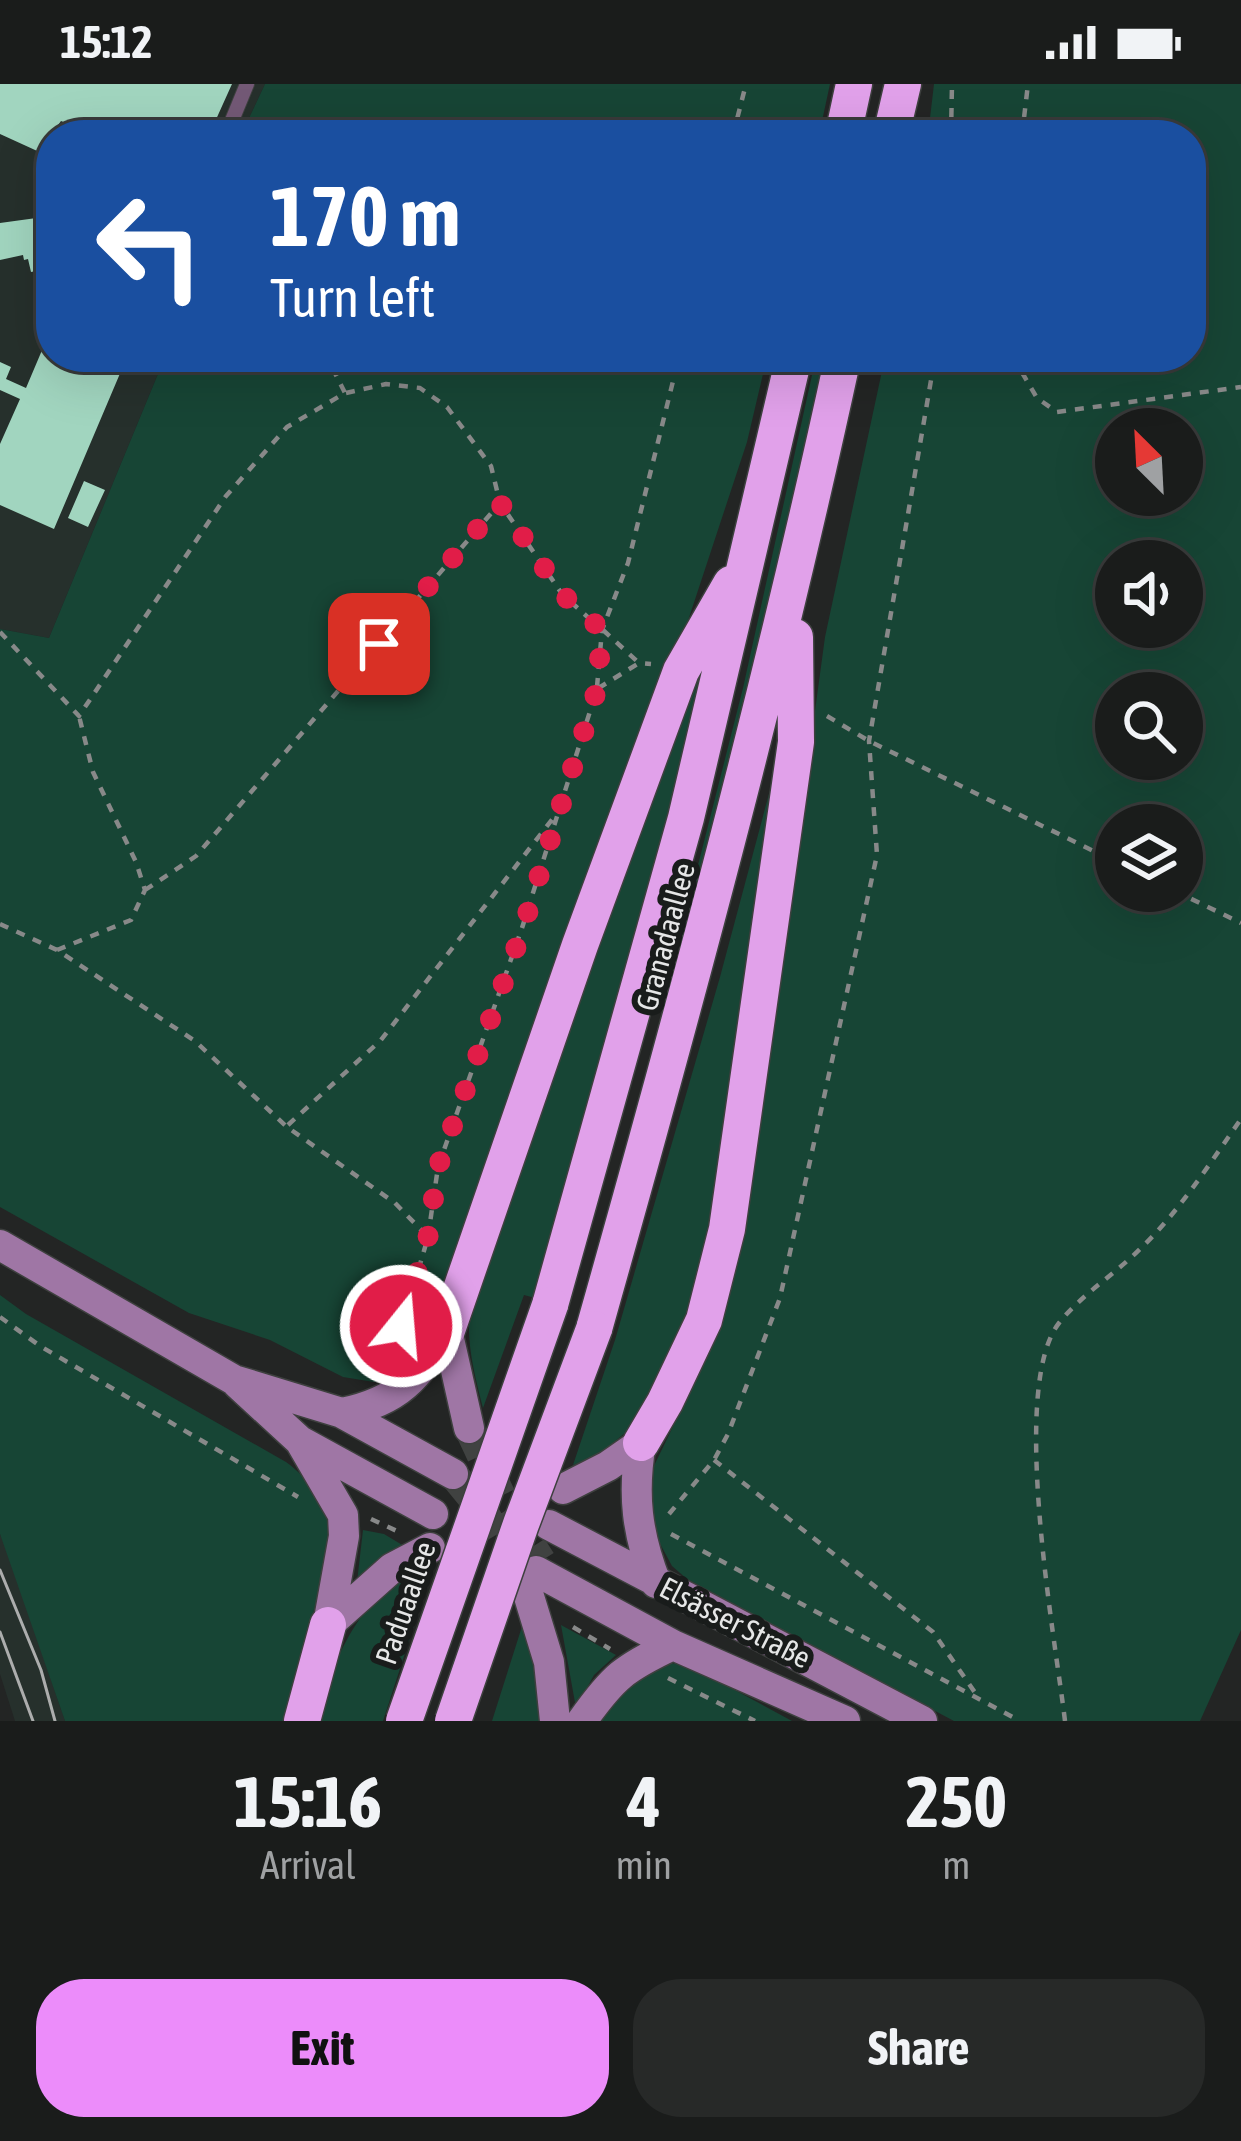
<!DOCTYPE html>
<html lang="en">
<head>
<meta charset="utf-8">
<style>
	:root { --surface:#1a1c1b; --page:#272928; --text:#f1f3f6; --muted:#9fa1a3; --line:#383a3a; --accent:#ec8cfa }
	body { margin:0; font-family:"Asap Condensed",sans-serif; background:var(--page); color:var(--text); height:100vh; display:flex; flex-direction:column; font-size:45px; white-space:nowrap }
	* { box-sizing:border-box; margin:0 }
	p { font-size:39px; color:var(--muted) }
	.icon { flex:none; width:66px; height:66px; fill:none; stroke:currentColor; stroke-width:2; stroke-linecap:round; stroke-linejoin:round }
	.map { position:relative; height:1637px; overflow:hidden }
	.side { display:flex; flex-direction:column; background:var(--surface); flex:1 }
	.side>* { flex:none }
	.top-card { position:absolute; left:36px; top:36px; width:1170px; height:252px; border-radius:48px; box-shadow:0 12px 48px #0002,0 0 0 3px var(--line); background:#1a4fa0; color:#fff; overflow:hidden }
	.needle { width:78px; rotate:336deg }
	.tools { position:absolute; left:1095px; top:324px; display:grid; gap:24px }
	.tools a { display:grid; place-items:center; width:108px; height:108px; border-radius:50%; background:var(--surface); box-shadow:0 12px 48px #0002,0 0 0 3px var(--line); font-size:60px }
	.pin { position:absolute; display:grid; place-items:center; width:102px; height:102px; color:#fff; margin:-51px; border-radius:24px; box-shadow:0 6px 18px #0006 }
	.me { position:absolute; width:132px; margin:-66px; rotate:17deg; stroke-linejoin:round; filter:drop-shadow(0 0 9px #0008) }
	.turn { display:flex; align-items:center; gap:42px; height:252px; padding:0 36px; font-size:54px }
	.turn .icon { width:156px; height:156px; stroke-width:2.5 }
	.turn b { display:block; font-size:84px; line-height:102px }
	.eta { display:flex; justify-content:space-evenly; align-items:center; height:204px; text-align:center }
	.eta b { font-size:72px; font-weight:700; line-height:84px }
	.primary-button { display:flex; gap:24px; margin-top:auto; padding:24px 36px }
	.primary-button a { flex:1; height:138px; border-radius:48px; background:var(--accent); color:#111; font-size:48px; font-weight:700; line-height:138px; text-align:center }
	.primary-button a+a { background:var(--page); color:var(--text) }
	.status { display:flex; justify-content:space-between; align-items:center; height:84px; padding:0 60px; background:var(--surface); direction:ltr }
	.status svg { height:33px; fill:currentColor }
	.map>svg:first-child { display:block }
	.built { fill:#26302c }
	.green { fill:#174535; fill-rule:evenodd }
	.building { fill:#a1d5bf }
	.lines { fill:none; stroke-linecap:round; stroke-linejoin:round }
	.secondary-tunnel { stroke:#404241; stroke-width:30; stroke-dasharray:30 15; stroke-linecap:butt }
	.lane-casing { stroke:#3e403f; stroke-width:16 }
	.secondary-casing { stroke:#3e403f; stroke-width:33 }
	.highway-casing { stroke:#3e403f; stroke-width:39 }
	.path { stroke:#888989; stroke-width:4.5; stroke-dasharray:9 9; stroke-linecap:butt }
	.lane { stroke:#735976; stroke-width:14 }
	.secondary { stroke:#9f76a5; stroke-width:30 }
	.highway { stroke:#e1a1ea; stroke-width:36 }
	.tram { stroke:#acadad; stroke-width:3 }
	.highway-bridge-casing { stroke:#3e403f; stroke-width:39; stroke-linecap:butt }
	.highway-bridge { stroke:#e1a1ea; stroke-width:36 }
	.route { stroke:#e11d48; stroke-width:21; stroke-dasharray:0 37.8 }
	.labels { text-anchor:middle; stroke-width:12; stroke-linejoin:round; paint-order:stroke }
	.street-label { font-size:30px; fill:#e6e7e7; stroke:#191c1b }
</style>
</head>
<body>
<div class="status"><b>15:12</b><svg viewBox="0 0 49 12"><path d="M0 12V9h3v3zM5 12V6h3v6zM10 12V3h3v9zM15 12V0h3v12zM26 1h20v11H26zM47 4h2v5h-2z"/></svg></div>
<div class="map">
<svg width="1241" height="1637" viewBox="0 0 1241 1637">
	<rect width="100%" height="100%" fill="#232524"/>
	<!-- built -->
	<path class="built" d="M0,0H265L241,51H51V273H165L49,554L0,545Z
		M0,1450L7,1466L65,1637H15L0,1590Z"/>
	<!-- green -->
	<path class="green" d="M265,0H830L819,51H241Z
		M934,0H1241V1546L1200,1637H954L687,1495L672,1482L657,1454L651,1430L650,1390L713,1260L748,1122L825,553L885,273H1191V51H928ZM1116,345H1182V411H1116ZM1116,477H1182V543H1116ZM1116,609H1182V675H1116ZM1116,741H1182V807H1116Z
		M165,273H767L747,358L678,567L434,1238L408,1287L374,1298L343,1293L270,1256L189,1229L0,1123V545L49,554Z
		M816,273H827L687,862L678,860L743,604Z
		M710,578L535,1214L524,1211L483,1324C473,1285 463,1247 473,1207L698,585Z
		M778,676L702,1199L661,1300L625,1349L596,1373L573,1381L615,1256L720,893Z
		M0,1211L26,1230L286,1378C313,1398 325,1419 332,1452L287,1637H65L0,1450Z
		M363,1446L384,1450L404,1462L376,1479L357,1498Z
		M434,1480L383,1637H317C334,1571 363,1501 434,1480Z
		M525,1533L540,1594L541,1637H492Z
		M561,1541L616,1571L594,1591L576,1624Z
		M677,1579L698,1586L792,1637H593C615,1605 636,1583 677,1579Z"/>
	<!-- building -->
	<path class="building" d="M0,0H232L209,51H86L87,48L61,37L51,51L46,71L0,50Z
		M51,132V184L31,188L28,175L24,176L23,171L0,176V139Z
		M51,245V273H127L54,445L0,421V360L20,315L0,306V278L11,283L6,295L26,304Z
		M84,397L105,406L88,443L68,434Z"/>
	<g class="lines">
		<!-- secondary-tunnel -->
		<path class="secondary-tunnel" d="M469,1344L504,1419L541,1477
			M453,1390L481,1424L516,1484"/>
		<defs>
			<path id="lane" d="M226,51L247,0"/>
			<path id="secondary" d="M0,1161L234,1296L342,1329L453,1390
				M447,1246L469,1344
				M238,1300L300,1357L433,1430
				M342,1329C400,1317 417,1294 447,1246
				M300,1357L343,1431L344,1452L328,1541
				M641,1359C632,1410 637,1450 656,1499
				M563,1405L608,1382L641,1359
				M549,1441L922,1637
				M536,1487L673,1561L845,1637
				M527,1506L549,1578L555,1637
				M328,1541L392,1484L430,1464
				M582,1637C613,1593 624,1584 673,1561"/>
			<path id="highway" d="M843,51L854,0
				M891,51L903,0
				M550,1221L686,734L794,273
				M594,1245C685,923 772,601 843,273
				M447,1246L580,861L681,587L731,500
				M641,1359L665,1318L704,1236L727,1145L796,658L795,553
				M302,1637L328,1541"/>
		</defs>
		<!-- lane casing -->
		<use href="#lane" class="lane-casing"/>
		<!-- secondary casing -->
		<use href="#secondary" class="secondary-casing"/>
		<!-- highway casing -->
		<use href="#highway" class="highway-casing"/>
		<!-- path -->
		<path class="path" d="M733,51L746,0
			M951,51L952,0
			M1022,51L1028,0
			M1013,273L1037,314L1057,328L1241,303
			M346,309L386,300L420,304L447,323L491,382L500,419L562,510L602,546
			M603,546L639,579
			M0,548L79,632L226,412L287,343L345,309L327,273
			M597,603L602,546L628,479L679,273
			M827,632L869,657L1116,778
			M145,806L196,772L500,419
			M1175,807L1241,839
			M0,840L57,866L195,957L287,1043L395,1119L428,1153L394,1269
			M57,866L131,836L145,806L136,778L93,688L79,632
			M288,1041L381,956L554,733
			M428,1153L438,1083L522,844L597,605L639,579L651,580
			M0,1233L40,1262L298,1413
			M714,1376L933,1548L976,1610
			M669,1430L714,1376L728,1350L780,1214L877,771L869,657L935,273
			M371,1435L399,1448
			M671,1450L1020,1637
			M573,1543L610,1565
			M668,1594L755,1637
			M1065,1637C1055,1553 1009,1303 1059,1239C1082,1210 1114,1191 1140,1165C1179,1128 1210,1079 1241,1035"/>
		<!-- lane -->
		<use href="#lane" class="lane"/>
		<!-- secondary -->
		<use href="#secondary" class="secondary"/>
		<!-- highway -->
		<use href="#highway" class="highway"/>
		<!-- tram -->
		<path class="tram" d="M0,1486L41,1586L55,1637
			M0,1548L33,1637"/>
		<defs>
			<path id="highway-bridge" d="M404,1637L550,1221
				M453,1637L521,1440L594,1245"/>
		</defs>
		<!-- highway-bridge casing -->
		<use href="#highway-bridge" class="highway-bridge-casing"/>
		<!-- highway-bridge -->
		<use href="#highway-bridge" class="highway-bridge"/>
	</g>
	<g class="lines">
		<!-- route -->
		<path class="route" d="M379,560L500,419L562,510L602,546L597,605L523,844L438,1083L428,1153L401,1242"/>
	</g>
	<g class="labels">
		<!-- street labels -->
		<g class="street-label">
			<text transform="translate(666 853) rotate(-75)" y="10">Granadaallee</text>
			<text transform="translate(406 1519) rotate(-71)" y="10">Paduaallee</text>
			<text transform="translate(735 1539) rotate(27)" y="10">Elsässer Straße</text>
		</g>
	</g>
</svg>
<div class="tools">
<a><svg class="needle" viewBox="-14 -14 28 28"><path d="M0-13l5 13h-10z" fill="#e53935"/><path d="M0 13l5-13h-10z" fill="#9fa1a3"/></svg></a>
<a><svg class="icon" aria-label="sound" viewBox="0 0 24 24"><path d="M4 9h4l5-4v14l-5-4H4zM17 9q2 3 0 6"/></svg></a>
<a><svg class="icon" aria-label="search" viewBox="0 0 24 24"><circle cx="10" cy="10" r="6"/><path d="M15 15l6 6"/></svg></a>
<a><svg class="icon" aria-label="layers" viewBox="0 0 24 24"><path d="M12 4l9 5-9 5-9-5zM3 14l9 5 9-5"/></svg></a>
</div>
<div class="pin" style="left:379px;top:560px;background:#d93025"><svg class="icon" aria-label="arrive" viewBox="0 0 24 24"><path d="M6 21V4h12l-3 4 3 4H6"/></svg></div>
<svg class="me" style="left:401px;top:1242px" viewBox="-20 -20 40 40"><circle r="17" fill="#e11d48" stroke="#fff" stroke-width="3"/><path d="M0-11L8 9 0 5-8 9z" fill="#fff"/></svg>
<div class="top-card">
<div class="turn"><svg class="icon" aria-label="left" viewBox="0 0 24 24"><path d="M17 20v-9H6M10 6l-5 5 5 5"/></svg><div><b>170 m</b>Turn left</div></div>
</div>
</div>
<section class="side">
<div class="eta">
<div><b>15:16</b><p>Arrival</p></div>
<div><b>4</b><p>min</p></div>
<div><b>250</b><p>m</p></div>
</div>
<div class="primary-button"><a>Exit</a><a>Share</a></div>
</section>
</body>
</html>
